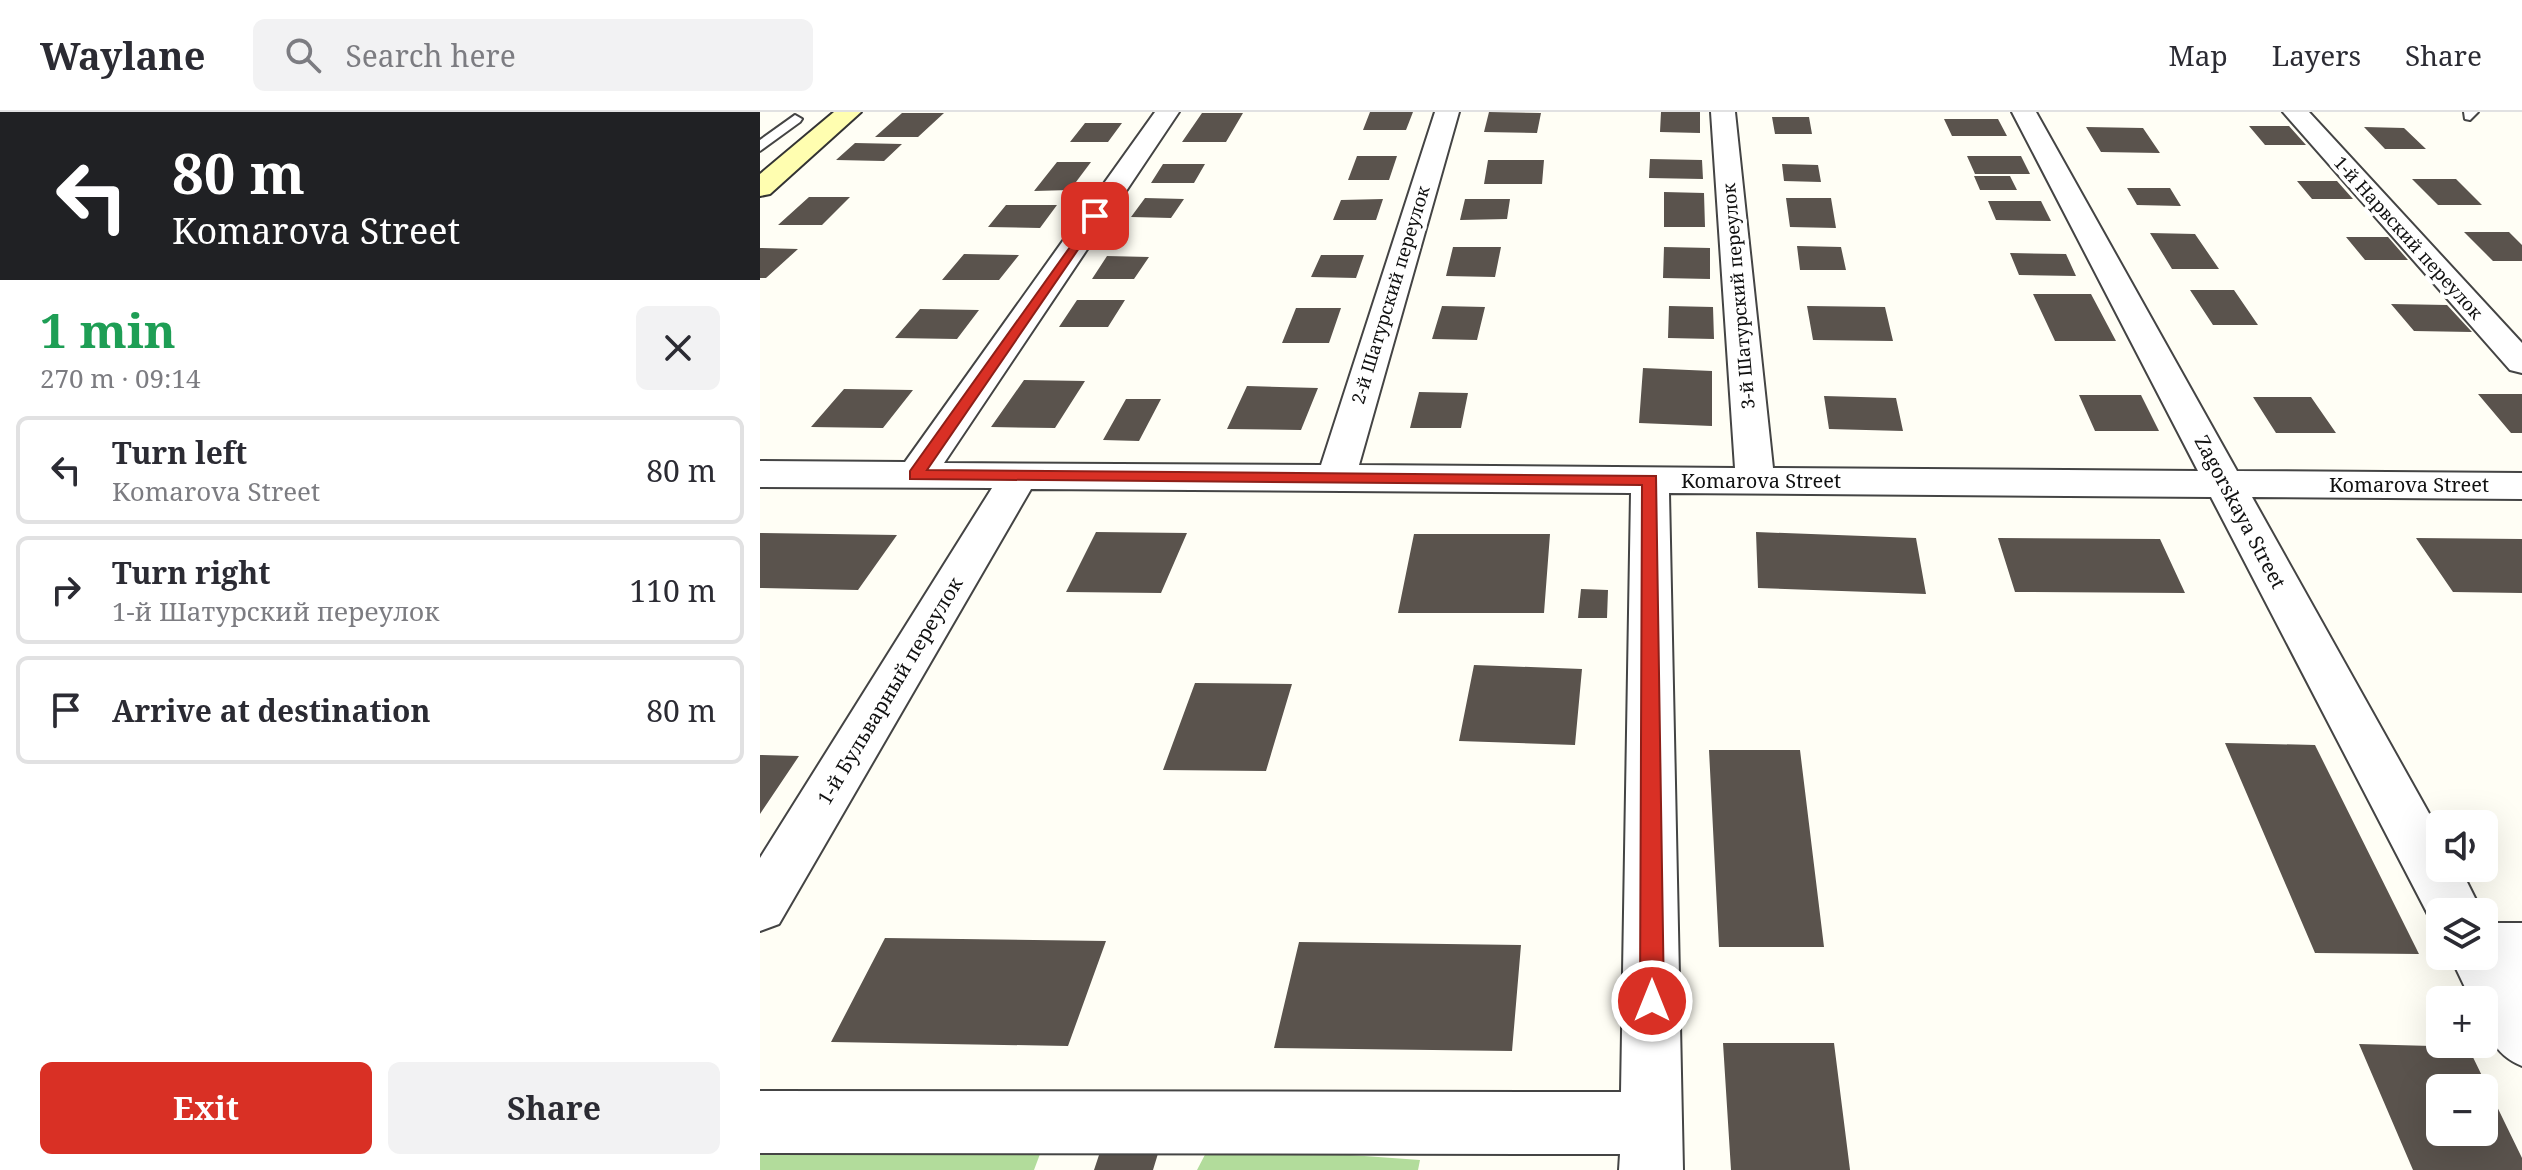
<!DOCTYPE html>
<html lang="en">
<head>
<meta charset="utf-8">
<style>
	:root { --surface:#fff; --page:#f2f2f3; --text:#2b2b33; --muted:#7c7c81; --line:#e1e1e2; --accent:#d93025 }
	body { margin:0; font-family:"Noto Serif",serif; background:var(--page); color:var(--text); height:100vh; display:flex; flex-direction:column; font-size:30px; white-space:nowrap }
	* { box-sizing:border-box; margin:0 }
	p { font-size:26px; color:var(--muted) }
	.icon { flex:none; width:44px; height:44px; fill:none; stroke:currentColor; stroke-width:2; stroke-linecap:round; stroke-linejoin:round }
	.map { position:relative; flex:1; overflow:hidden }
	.sheet { display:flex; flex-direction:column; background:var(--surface); width:760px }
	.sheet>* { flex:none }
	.hud { background:#202124; color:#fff; overflow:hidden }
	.controls { position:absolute; left:1666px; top:698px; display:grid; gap:16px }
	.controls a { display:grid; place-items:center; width:72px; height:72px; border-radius:12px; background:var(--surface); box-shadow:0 8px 32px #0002; font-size:40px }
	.pin { position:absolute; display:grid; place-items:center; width:68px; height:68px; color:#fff; margin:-34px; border-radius:16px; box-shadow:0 4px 12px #0006 }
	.me { position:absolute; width:88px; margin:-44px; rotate:0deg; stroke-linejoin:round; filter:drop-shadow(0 0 6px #0008) }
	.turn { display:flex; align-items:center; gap:28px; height:168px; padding:0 40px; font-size:36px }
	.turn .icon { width:104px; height:104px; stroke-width:2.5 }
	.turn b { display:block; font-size:56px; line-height:68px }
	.round { display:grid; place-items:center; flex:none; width:84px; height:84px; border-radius:12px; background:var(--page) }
	.headline { display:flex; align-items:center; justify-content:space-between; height:136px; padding:0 40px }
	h1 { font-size:48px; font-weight:700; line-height:60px; color:#1e9e55 }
	.button { display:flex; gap:16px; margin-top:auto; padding:16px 40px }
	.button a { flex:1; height:92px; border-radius:12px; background:var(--accent); color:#fff; font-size:32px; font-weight:700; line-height:92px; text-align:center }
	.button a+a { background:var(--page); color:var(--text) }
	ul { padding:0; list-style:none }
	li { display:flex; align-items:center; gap:24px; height:108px; margin:0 16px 12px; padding:0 24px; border:4px solid var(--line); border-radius:12px }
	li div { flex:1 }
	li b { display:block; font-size:30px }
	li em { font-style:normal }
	header { display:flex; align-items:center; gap:48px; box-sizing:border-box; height:112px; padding:0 40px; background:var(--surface); border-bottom:2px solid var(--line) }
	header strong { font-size:38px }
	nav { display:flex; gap:44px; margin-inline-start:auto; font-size:28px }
	.search { width:560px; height:72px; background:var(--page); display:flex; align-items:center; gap:20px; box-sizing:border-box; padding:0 28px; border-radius:12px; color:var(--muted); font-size:30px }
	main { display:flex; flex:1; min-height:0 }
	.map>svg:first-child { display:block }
	.forest { fill:#b2dc9b }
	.building { fill:#5a534d; fill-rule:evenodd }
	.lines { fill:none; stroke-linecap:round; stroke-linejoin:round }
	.lane-casing { stroke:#444; stroke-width:4 }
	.street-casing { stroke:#444; stroke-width:4 }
	.secondary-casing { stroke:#333; stroke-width:4 }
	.lane { fill:#fff; fill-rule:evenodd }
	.street { fill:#fff; fill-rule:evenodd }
	.secondary { fill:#fffeb0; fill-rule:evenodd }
	.route { fill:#d93025; stroke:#8d1f18; stroke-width:2 }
	.labels { text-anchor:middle; stroke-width:8; stroke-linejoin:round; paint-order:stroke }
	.far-street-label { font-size:18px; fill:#111; stroke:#fff }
	.street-label { font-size:20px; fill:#111; stroke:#fff }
</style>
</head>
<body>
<header>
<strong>Waylane</strong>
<div class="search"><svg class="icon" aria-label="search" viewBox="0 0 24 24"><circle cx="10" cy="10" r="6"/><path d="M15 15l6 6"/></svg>Search here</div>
<nav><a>Map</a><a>Layers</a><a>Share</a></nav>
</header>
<main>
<section class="sheet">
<div class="hud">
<div class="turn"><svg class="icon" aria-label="left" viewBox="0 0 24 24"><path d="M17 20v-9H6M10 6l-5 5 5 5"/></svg><div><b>80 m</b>Komarova Street</div></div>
</div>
<div class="headline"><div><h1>1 min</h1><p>270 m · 09:14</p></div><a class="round"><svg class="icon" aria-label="close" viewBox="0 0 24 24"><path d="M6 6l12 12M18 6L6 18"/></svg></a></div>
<ul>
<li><svg class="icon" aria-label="left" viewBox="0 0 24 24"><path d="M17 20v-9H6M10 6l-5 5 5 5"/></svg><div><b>Turn left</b><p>Komarova Street</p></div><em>80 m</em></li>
<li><svg class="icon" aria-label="right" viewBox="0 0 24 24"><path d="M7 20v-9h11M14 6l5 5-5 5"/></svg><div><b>Turn right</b><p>1-й Шатурский переулок</p></div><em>110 m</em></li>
<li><svg class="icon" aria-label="arrive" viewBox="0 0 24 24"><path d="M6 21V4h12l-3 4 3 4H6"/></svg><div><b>Arrive at destination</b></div><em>80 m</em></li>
</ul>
<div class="button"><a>Exit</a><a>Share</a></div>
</section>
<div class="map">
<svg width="1762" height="1058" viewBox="0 0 1762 1058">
	<rect width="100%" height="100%" fill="#fffef5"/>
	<!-- forest -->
	<path class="forest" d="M450,1033L660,1048L658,1058H437Z
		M283,1034L274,1058H0V1037Z"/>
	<!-- building -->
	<path class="building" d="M610,0H653L646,18H603Z
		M729,0L781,1L777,21L724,20Z
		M901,0H940V21L900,20Z
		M142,1H184L158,25H115Z
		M442,1H483L466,30H422Z
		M1012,5H1049L1052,22H1015Z
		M1184,7H1238L1247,24H1192Z
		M325,11H362L348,30H310Z
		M1489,14H1529L1546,33H1505Z
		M1326,15L1383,16L1400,41L1341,40Z
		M1604,15L1644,16L1666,37H1625Z
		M95,31L142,32L124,49L76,48Z
		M597,44H637L629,68H588Z
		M1207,44H1261L1270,62H1215Z
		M890,47L942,48L943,67L889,66Z
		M728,48H784L782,72H724Z
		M297,50H331L310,78L274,79Z
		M403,52H445L434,71H391Z
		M1022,52L1058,53L1061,70L1024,69Z
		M1214,64H1250L1257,78H1220Z
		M1652,67H1696L1722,93H1678Z
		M1537,69H1577L1593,87H1552Z
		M1367,76H1410L1421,94L1377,93Z
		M904,80L944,81L945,115H904Z
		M49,85H90L62,113H18Z
		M385,86L424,87L411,106L371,105Z
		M1026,86H1071L1076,116L1030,115Z
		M623,87L616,108H573L581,88Z
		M705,87H750L747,107L700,108Z
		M1228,89H1281L1291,109L1236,108Z
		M246,93H297L280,116L228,115Z
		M1704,120H1749L1762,133V149H1733Z
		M1390,121L1435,122L1459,157H1412Z
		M1586,125H1628L1648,148H1605Z
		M1037,134L1081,135L1086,158H1040Z
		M693,135H741L735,165L686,164Z
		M904,135L950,136V167L903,166Z
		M0,136L38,137L6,166H0Z
		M1250,141L1306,142L1316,164L1259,163Z
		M204,142L259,143L239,168H182Z
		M561,143H604L596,166L551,165Z
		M347,144L389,145L374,167H332Z
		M1430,178H1474L1498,213H1453Z
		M1273,182H1331L1356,229H1295Z
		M317,188H365L348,215H299Z
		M1631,192L1687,193L1712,220L1654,219Z
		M682,194L725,195L717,228L672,227Z
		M909,194L953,195L954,227L908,226Z
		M1047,194L1125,195L1133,229L1053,228Z
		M536,196H581L569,231H522Z
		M160,197L219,198L197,227L135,226Z
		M883,256L952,259V314L879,311Z
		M264,268L325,269L295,316L231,315Z
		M487,274L558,276L541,318L467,317Z
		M84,277L153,278L123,316L51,315Z
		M659,280L708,281L701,316H650Z
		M1718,282H1762V321H1751Z
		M1319,283H1381L1399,319H1335Z
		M1064,284L1136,286L1143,319L1069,317Z
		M1493,285H1551L1576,321H1516Z
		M366,287H401L379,329L343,328Z
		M336,420L427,421L401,481L306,480Z
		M996,420L1156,426L1166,482L998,476Z
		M0,421L137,423L98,478L0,476Z
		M654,422H790L784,501H638Z
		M1238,426L1400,427L1425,481L1255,480Z
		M1656,426L1762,427V481L1693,480Z
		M821,477L848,478L847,506H818Z
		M714,553L822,557L815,633L699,629Z
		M435,571L532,572L506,659L403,658Z
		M1465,631L1555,633L1659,842L1555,841Z
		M949,638H1040L1064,835H959Z
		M0,643L39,644L0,702Z
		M125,826L346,829L308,934L71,930Z
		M539,830L761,833L752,939L514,936Z
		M963,931H1074L1090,1058H971Z
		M1599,932L1708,935L1762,1046V1058H1653ZM1680,976H1724V1020H1680Z
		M342,1034L400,1035L393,1058H334Z"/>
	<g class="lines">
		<defs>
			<path id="lane" d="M1704,0H1718L1710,8L1705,7Z
				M35,3L42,7L40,10L0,39V28Z"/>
			<path id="street" d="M395,0H419L184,351L561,353L675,0H699L599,353L975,356L951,0H975L1013,356L1438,359L1252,0H1276L1477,359L1762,361V387L1492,385L1680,721V756H1700L1722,800H1680V820L1676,818L1451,385L909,381L923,1058H859L860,1042L0,1041V979L861,980L871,381L271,377L19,812L0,819V746L232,376L0,375V349L145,350Z
				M1523,0H1549L1762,231V261L1750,258Z
				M1724,811H1762V954C1733,942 1724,919 1724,888H1711L1690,844H1724Z"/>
			<path id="secondary" d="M74,0H101L10,82L0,84V62Z"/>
		</defs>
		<!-- lane casing -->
		<use href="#lane" class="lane-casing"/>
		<!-- street casing -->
		<use href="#street" class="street-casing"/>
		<!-- secondary casing -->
		<use href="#secondary" class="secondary-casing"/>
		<!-- lane -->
		<use href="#lane" class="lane"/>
		<!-- street -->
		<use href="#street" class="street"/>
		<!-- secondary -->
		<use href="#secondary" class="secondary"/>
	</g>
	<!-- route -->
	<path class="route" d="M335,100L341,104L167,358L896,364L904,889L900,897L892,900L883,897L880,889L882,373L150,367V359Z"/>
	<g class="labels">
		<!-- far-street labels -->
		<g class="far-street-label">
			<text transform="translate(1648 126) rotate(48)" y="6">1-й Нарвский переулок</text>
			<text transform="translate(631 183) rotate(-73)" y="6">2-й Шатурский переулок</text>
			<text transform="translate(979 184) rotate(-95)" y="6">3-й Шатурский переулок</text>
		</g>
		<!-- street labels -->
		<g class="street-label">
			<text x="1001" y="376">Komarova Street</text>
			<text x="1649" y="380">Komarova Street</text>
			<text transform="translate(1480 400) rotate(62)" y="7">Zagorskaya Street</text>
			<text transform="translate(130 579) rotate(-59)" y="7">1-й Бульварный переулок</text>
		</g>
	</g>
</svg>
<div class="controls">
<a><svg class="icon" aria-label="sound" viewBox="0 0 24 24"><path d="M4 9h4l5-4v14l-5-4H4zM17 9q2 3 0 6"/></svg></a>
<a><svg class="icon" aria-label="layers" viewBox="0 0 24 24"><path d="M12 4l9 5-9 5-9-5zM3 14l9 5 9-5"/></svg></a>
<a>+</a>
<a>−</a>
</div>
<div class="pin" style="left:335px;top:104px;background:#d93025"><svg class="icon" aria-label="arrive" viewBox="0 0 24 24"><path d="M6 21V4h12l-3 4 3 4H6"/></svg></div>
<svg class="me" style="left:892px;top:889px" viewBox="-20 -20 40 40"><circle r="17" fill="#d93025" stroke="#fff" stroke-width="3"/><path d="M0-11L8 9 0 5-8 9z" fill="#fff"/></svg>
</div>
</main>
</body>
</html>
